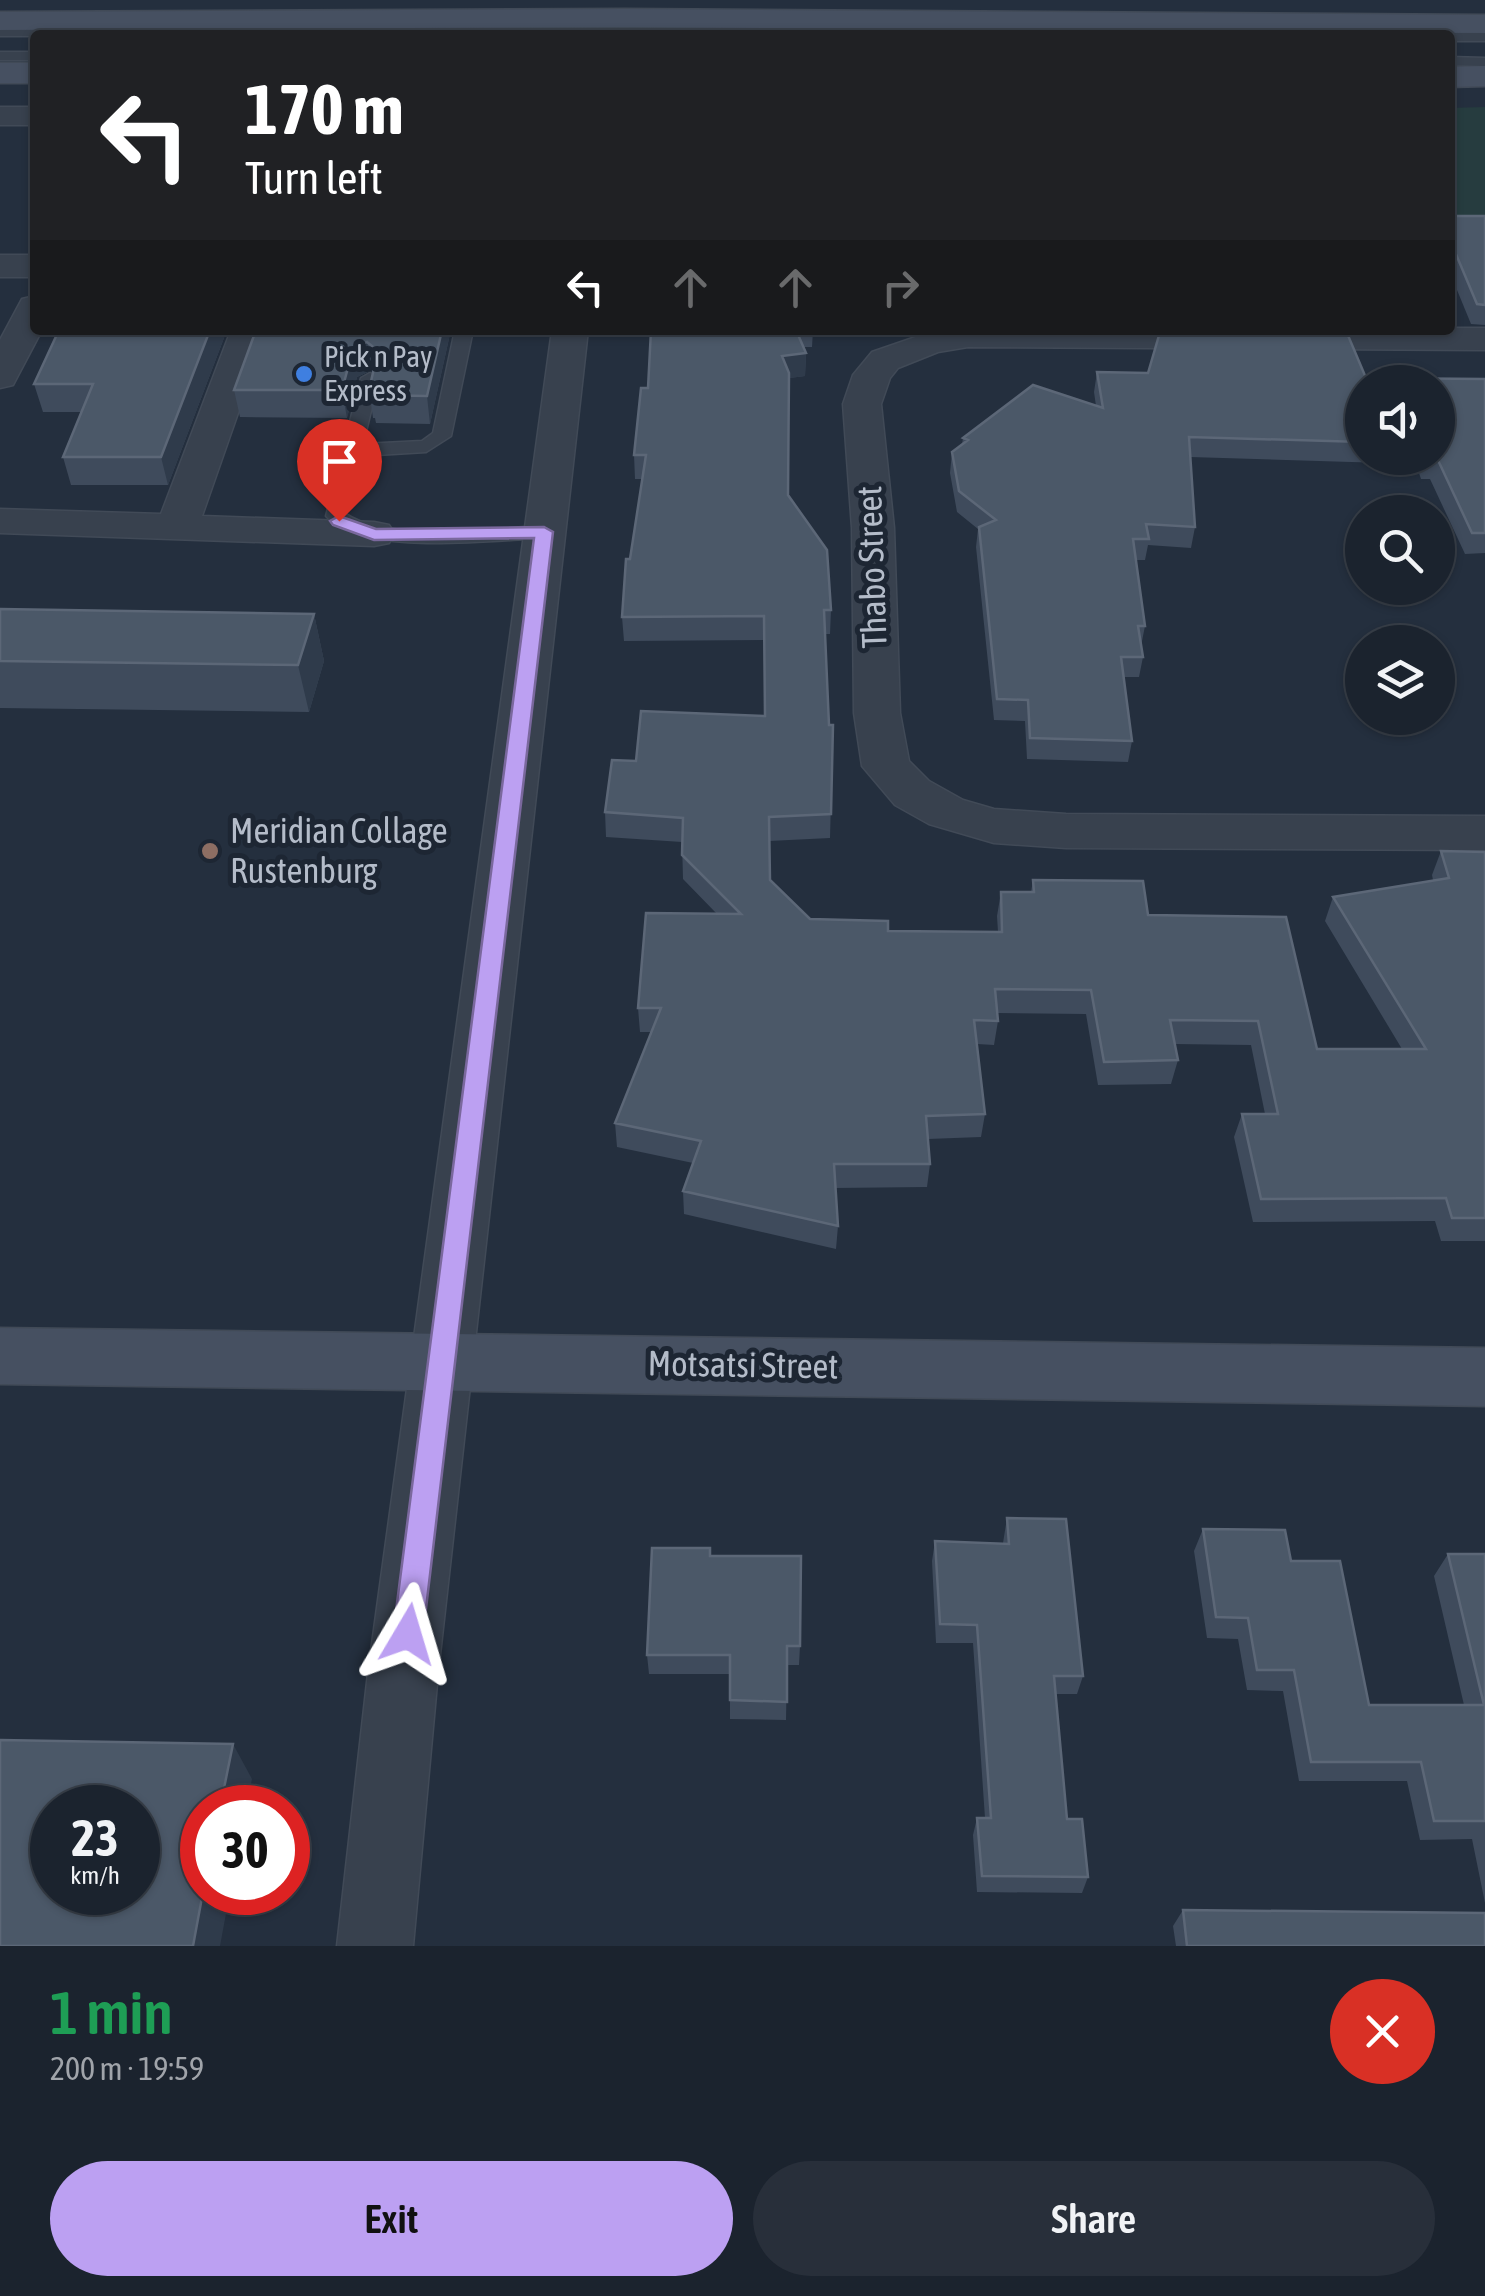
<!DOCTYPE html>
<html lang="en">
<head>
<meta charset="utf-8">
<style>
	:root { --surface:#1b232e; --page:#282f3a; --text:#f1f3f6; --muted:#a0a4aa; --line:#39404a; --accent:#bca0f2 }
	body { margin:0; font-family:"Asap Condensed",sans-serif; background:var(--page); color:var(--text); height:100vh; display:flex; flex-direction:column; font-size:38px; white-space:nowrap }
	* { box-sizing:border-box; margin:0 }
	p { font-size:32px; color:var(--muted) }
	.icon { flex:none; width:55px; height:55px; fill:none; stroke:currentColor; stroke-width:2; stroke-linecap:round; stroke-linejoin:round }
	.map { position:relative; height:1946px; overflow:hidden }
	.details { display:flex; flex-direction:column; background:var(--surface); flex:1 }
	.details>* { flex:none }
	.top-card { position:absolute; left:30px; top:30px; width:1425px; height:305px; border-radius:10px; box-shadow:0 2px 8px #0004,0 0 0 2px var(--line); background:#202124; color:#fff; overflow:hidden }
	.controls { position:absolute; left:1345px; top:365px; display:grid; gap:20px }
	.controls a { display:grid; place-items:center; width:110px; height:110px; border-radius:50%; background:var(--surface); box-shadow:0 2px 8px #0004,0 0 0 2px var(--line); font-size:50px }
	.speed { position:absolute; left:30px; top:1785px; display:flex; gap:20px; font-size:50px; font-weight:700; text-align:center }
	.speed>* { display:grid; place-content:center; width:130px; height:130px; border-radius:50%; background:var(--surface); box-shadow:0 2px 8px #0004,0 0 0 2px var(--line); line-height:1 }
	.speed small { font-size:25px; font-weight:400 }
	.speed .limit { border:15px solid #d22; background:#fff; color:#111 }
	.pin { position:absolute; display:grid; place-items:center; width:85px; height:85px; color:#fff; margin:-102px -42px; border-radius:50% 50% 50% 0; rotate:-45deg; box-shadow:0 0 10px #0007 }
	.pin .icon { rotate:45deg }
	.me { position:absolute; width:110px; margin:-55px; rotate:7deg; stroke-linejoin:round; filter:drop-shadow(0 0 8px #0008) }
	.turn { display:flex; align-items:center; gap:35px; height:210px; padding:0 50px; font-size:45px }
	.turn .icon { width:130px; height:130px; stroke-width:2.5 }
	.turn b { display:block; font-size:70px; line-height:85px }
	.lanes { display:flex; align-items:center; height:95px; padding:0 50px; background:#0003; justify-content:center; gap:50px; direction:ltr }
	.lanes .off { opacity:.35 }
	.round { display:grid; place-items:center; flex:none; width:105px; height:105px; border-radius:52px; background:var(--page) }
	.overview { display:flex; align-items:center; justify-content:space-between; height:170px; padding:0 50px }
	h1 { font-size:60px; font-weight:600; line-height:75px; color:#1e9e55 }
	.cta { display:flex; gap:20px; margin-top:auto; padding:20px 50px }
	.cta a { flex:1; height:115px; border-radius:60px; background:var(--accent); color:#111; font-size:40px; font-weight:600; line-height:115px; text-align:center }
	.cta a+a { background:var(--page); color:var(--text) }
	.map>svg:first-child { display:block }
	.green { fill:#263c3f }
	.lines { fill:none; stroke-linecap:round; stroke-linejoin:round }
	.lane-casing { stroke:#414a57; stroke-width:3 }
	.street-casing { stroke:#414a57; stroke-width:3 }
	.secondary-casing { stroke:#414a57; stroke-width:3 }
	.lane { fill:#38414e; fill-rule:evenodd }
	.street { fill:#38414e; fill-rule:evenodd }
	.secondary { fill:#465061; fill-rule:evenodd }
	.wall { fill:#3f4b5c; fill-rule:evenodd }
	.shaded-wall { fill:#2f3b4b }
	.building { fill:#4b5868; stroke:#5c6777; stroke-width:2.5; fill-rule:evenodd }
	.route { fill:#bca0f2; stroke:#7a689d; stroke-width:2.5 }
	.shop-dot { fill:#3f7fe0; stroke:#1d2633; stroke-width:4 }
	.education-dot { fill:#8d6e63; stroke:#1d2633; stroke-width:4 }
	.labels { text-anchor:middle; stroke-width:10; stroke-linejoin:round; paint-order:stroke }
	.far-poi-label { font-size:30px; fill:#b4bcc9; stroke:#1d2633; text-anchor:start }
	.street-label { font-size:35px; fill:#b4bcc9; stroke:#1d2633 }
	.poi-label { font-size:35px; fill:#b4bcc9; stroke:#1d2633; text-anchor:start }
</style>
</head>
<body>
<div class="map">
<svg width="1485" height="1946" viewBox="0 0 1485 1946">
	<rect width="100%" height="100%" fill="#242f3e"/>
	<!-- green -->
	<path class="green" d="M1485,107V225H1450V108Z"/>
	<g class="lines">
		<defs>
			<path id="lane" d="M0,28L824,31L831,35L0,36Z
				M1450,33H1485V41H1450V35H1444Z
				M0,52H35V60H0Z
				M1450,57L1485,58V66L1450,65Z
				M455,330H473L451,436L426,452L360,456L346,514C389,543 493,528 544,526L554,532L544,538C491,540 363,557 326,516L361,378L370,373L379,378L363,444L422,441L433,433Z"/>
			<path id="street" d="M0,107H35V125H0Z
				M0,255H35V277H0Z
				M35,296V330H42L13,385L0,388V340L22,299Z
				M1450,328H1485V350L968,347L938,352L898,368L890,378L881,404L894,528L900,713L909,761L929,781L963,800L994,809L1066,814L1485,816V850L1066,848L994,843L929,824L895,805L862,766L854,713L852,528L843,404L853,375L872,352L936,330Z
				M231,330H267L202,516L374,522L389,525L395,534L389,543L374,546L0,533V509L161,514Z
				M552,330H588L438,1673L413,1946H337L368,1673Z"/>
			<path id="secondary" d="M625,9L1485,15V33L625,27L0,30V12Z
				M0,63H35V83H0Z
				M1485,66V86L1450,87V67Z
				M0,1328L1485,1348V1406L0,1384Z"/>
		</defs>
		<!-- lane casing -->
		<use href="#lane" class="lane-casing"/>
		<!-- street casing -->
		<use href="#street" class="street-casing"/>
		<!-- secondary casing -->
		<use href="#secondary" class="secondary-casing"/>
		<!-- lane -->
		<use href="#lane" class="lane"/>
		<!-- street -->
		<use href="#street" class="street"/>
		<!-- secondary -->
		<use href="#secondary" class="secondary"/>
	</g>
	<!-- wall -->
	<path class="wall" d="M1450,216H1485V325L1471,324L1450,273Z
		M59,330H227L168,485H71L63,457L81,412H43L34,384Z
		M651,330H813L812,347H803L806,353L805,376L789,378L788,495L831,610L830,634H825L829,725H833L830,838L769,841L770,880L810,919L888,931L998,932L997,916L1001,892H1031L1033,880L1148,915L1317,1049H1402L1325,921L1333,897L1433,880L1432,875L1441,851L1485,852V1241H1441L1435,1221L1253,1222L1234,1137L1242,1114H1265L1251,1045L1174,1044L1178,1060L1171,1084L1098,1085L1086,1014L997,1013L998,1021L994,1045L977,1044L985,1114L981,1137L928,1139L930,1164L927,1187L835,1188L838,1226L836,1249L684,1214L683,1191L693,1163L617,1147L615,1123L651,1032H640L638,1008L717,914L683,879L682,842L606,837L605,812L636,761L765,716L764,640L624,641L622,617L643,479H635L634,455L648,388Z
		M368,333L450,334L430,424L376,423L375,418H373L369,390L373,371L372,370L357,377L347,418L240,417L234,390Z
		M1097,372L1366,378L1485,379V553L1465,554L1430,479H1421L1416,464L1190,457L1195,527L1191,548L1148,545L1145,560H1136L1145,626L1141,646L1143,657L1139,677H1124L1132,741L1128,762L1027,759L1025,721L994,720L976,547L978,529L957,512L950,473L952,452L962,444L963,438L1096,406L1094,392ZM1362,382L1438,458H1362Z
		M0,609L314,614L324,661L309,712L0,708Z
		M1007,1518L1083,1676L1077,1694H1055L1067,1819L1088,1877L1082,1893L977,1892L973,1835L977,1818H985L973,1643H936L932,1561L935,1541L1003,1543Z
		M1203,1529L1291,1561L1369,1705H1464L1434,1576L1448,1554H1485V1903L1472,1839L1420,1840L1407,1781H1299L1283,1691L1247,1690L1238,1639L1207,1638L1194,1551Z
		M711,1556L800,1646L799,1665H787L786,1720L730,1719V1674H649L647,1655Z
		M1183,1910L1485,1946H1176L1173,1926Z"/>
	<!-- shaded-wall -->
	<path class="shaded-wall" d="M210,330H227L168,485L161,457Z
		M360,330H368L367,342L372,370L357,377L347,418L342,390Z
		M442,330H450V334L430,424L427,396Z
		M806,353L805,376L782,379V356Z
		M314,614L324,661L309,712L298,665Z
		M233,1744L252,1779L246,1808H220Z
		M203,1892H230L220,1946H193Z"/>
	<!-- building -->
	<path class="building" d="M1450,216H1485V305L1477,304L1450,240Z
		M59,330H210L161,457H63L93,384H34Z
		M256,330H364L370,334L377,330H442L427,396L371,395L373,390H369L378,351L367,342L353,349L342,390H234Z
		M651,330H796L806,353L782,356L789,373L788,495L827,550L831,610H824L829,725H833L831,814L769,817L770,880L810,919L888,921V931L1002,932L1001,892H1034L1033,880L1143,881L1148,915L1286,917L1317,1049H1426L1333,897L1449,878L1441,851L1485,852V1218H1452L1446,1198L1261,1199L1242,1114H1278L1258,1021L1170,1020L1178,1060L1104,1062L1091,990L995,989L998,1021L974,1020L985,1114L926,1116L930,1164H834L838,1226L683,1191L701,1141L615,1123L661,1008H638L646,913L741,914L682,855L683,818L605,812L612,760L636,761L641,711L765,716L764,616L622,617L626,559H630L646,455H634L641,388H648Z
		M1160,332L1347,333L1366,378L1485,379V533H1472L1437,458H1427H1438V382H1362V442L1189,437L1195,527L1146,524L1149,539H1133L1145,626H1138L1143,657H1121L1132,741L1030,738L1028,700L997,699L979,527L996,520L959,491L952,452L968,440L963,438L1033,385L1103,408L1097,372L1148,373Z
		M0,609L314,614L298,665L0,661Z
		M1007,1518L1066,1519L1083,1676H1054L1067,1819H1082L1088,1877L982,1876L977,1818H991L977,1625L940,1624L935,1541L1009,1544Z
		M1203,1529L1285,1530L1291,1561H1340L1369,1705H1484L1448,1554H1485V1821H1434L1421,1762H1311L1294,1670H1257L1248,1618L1216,1617Z
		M652,1548H710V1556H801L800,1646H787V1702L730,1700V1655H647Z
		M0,1740L233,1744L220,1808H202L203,1892L193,1946H0ZM52,1808H138V1892H52Z
		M1183,1910L1485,1913V1946H1187Z"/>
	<!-- route -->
	<path class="route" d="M339,516L376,529L544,527L553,532L423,1634L419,1644L408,1648L397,1644L393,1634L534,538L374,540L333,525L330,521Z"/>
	<!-- markers -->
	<circle class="shop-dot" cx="304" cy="374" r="10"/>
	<circle class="education-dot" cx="210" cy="851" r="10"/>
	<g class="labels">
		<!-- far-poi labels -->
		<g class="far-poi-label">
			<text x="324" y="367">Pick n Pay<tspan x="324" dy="34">Express</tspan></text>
		</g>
		<!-- street labels -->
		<g class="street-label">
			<text transform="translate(872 567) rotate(-92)" y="12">Thabo Street</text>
			<text transform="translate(743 1365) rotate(1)" y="12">Motsatsi Street</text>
		</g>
		<!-- poi labels -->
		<g class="poi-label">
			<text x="230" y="843">Meridian Collage<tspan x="230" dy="40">Rustenburg</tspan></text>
		</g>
	</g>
</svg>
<div class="controls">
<a><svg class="icon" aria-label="sound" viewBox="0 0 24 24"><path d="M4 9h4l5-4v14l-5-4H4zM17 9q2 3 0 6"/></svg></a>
<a><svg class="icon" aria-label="search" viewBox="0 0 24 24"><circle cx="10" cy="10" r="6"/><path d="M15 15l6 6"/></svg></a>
<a><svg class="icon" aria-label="layers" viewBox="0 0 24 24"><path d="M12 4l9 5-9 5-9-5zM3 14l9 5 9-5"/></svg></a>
</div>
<div class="speed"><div>23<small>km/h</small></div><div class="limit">30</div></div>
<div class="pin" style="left:339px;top:521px;background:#d93025"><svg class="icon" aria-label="arrive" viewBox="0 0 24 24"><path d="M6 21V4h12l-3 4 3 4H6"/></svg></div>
<svg class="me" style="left:408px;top:1634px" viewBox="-20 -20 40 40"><path d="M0-17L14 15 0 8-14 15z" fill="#bca0f2" stroke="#fff" stroke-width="4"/></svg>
<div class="top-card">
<div class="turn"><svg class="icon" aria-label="left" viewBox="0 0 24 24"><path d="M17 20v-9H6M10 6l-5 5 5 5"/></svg><div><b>170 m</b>Turn left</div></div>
<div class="lanes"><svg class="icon" aria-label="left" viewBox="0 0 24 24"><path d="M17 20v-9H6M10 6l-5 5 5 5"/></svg><svg class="icon off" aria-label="ahead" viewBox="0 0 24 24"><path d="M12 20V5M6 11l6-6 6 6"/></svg><svg class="icon off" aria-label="ahead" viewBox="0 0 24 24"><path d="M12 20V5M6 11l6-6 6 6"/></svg><svg class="icon off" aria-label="right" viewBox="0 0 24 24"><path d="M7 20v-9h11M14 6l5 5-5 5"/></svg></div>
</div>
</div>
<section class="details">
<div class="overview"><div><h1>1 min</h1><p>200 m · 19:59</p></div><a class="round" style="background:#d93025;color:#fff"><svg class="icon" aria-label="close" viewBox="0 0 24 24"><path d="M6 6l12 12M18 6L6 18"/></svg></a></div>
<div class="cta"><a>Exit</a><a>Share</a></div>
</section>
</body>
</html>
